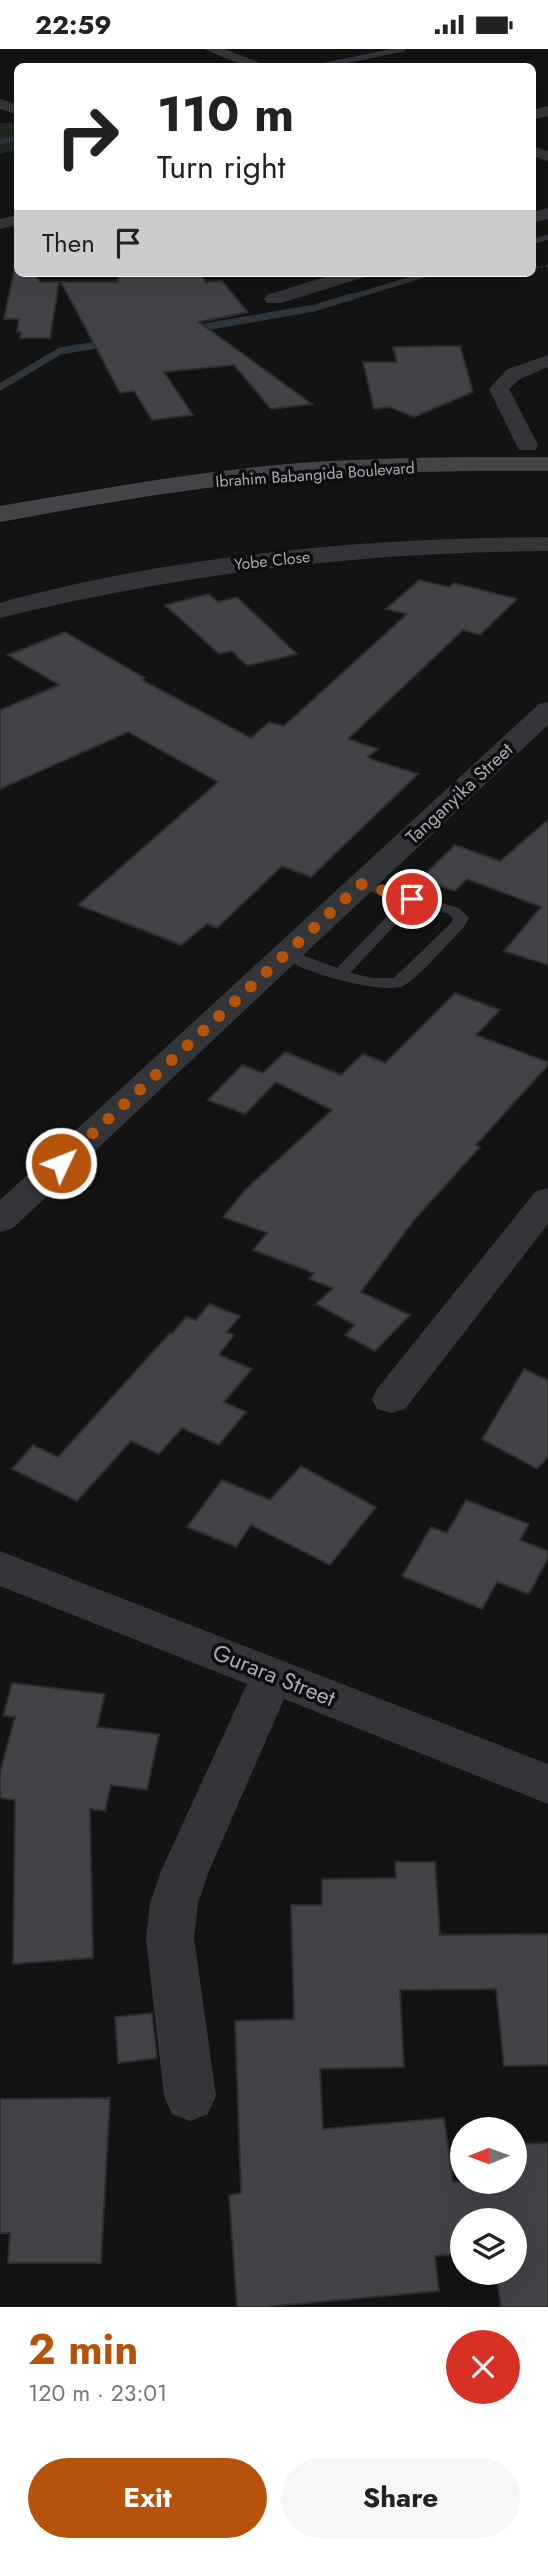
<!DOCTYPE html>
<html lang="en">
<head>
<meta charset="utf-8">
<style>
	:root { --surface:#fff; --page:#f6f6f6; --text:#222; --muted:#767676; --accent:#b45309 }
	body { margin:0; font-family:Jost,sans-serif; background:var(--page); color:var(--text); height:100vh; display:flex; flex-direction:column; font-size:26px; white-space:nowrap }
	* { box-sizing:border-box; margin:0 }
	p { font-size:23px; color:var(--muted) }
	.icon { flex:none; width:38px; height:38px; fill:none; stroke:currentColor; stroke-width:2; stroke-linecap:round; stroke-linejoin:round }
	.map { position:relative; height:2258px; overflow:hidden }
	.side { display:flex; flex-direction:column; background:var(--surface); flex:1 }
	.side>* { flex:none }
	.hud { position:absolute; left:14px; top:14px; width:522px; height:214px; border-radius:10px; box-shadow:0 7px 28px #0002; background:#fff; color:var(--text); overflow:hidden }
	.needle { width:46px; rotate:269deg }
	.fabs { position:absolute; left:450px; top:2068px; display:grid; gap:14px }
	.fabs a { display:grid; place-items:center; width:77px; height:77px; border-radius:50%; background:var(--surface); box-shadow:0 7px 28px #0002; font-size:35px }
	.pin { position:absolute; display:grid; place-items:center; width:60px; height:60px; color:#fff; margin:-30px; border:4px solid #fff; border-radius:50%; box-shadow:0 2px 7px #0007 }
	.me { position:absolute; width:77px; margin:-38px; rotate:47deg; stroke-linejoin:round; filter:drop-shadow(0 0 5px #0008) }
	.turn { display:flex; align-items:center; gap:24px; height:147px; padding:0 28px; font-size:32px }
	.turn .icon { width:91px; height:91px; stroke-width:2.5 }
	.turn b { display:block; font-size:49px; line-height:60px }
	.then { display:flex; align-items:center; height:66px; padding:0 28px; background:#0003; gap:14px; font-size:26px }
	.round { display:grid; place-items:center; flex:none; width:74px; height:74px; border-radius:37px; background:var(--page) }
	.overview { display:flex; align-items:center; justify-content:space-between; height:119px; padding:0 28px }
	h1 { font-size:42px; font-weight:700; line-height:52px; color:var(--accent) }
	.button { display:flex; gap:14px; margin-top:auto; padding:14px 28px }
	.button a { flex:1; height:80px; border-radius:42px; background:var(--accent); color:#fff; font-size:28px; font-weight:700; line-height:80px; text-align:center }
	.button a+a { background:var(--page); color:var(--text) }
	.status { display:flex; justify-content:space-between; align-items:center; height:49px; padding:0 35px; background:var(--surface); direction:ltr }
	.status svg { height:19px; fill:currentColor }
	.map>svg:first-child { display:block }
	.green { fill:#202620 }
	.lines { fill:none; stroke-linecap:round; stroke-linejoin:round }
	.stream-far1 { stroke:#2e353b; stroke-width:5 }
	.stream { stroke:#2e353b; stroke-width:7 }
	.building { fill:#424347; stroke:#2d2d30; stroke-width:2 }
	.path { stroke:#3a3c3f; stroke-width:2; stroke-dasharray:2 2.5; stroke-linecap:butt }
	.lane { fill:#343538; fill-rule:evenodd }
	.street { fill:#343538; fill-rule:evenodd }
	.secondary { fill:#424448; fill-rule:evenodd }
	.route { stroke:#b45309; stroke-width:12; stroke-dasharray:0 21.6 }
	.labels { text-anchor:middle; stroke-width:7; stroke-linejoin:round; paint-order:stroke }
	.far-street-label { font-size:16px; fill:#a6aab3; stroke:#0e0e0f }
	.street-label { font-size:19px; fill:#a6aab3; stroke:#0e0e0f }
	.near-street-label { font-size:23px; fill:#a6aab3; stroke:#0e0e0f }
</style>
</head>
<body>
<div class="status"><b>22:59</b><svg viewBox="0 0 49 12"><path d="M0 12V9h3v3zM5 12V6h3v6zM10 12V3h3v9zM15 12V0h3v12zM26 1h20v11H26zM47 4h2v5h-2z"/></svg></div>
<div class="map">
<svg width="548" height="2258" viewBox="0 0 548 2258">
	<rect width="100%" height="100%" fill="#131314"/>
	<!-- green -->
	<path class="green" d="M17,73V101L0,105V74Z"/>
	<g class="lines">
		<!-- stream-far1 -->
		<path class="stream-far1" d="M316,18L403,0
			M0,93L18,89
			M532,193L548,188
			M345,250L431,224"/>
		<!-- stream -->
		<path class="stream" d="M194,280L314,259L351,248
			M0,338L60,302L109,294"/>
	</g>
	<!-- building -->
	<path class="building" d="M17,207L18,224H33L41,233H59L50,289H20L21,283H17L19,270H4Z
		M118,224H199L206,233L222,232L248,263L199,273L312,355L271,360L234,316L164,323L193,366L152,371L134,342L120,344L61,233H118Z
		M451,297H460L473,343L414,368L389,358L374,360L363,313H397L393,298Z
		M419,531L449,538L454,534L517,550L480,586L463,581L348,690L378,700L368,708L373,711L418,725L311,828L282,817L217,879L207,875L181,896L78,856L218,733L128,683L0,740V661L59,636L8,606L65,583L145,629L142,631L251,689L269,673L284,677L407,565L386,560Z
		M208,545L218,553L237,548L297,605L247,617L232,602L219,605L165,556Z
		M548,771V916L504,902L541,858L467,830L455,842L420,830L455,796L500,812Z
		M455,944L500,961L476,986L548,1013V1016L476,1096L480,1098L415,1170L361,1243L410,1266L375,1302L345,1286L355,1276L316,1255L333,1239L309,1230L314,1224L253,1201L267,1184L223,1168L245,1141L332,1061L276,1033L245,1065L208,1051L242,1016L263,1024L285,1003L341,1026L363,1005L385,1014Z
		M209,1255L240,1267L227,1283L234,1286L219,1306L252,1320L224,1353L246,1363L219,1396L182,1379L159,1405L131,1392L77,1452L12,1420L33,1396L58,1408L170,1284L172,1285L186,1268L196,1271Z
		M524,1320L548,1331V1408L537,1420L482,1390Z
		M301,1417L376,1458L330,1516L251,1476L236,1498L187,1478L222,1431L270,1451Z
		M466,1451L529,1475L520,1491L548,1502V1509L529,1545L497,1533L482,1560L402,1527L431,1478L447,1484Z
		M12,1634L105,1645L97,1678L159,1685L147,1741L111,1736L105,1762L90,1760L93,1909L13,1915L15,1751L0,1749V1723L15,1668L3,1667Z
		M395,1813H435L440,1886L548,1885V2016L504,2017L496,1940L400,1941L404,2018L320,2020L323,2080L444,2069L453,2133H514V2095L548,2094V2258H501L496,2224H514V2172H462V2205L435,2207L439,2242L264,2258H237L229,2146L241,2144L235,1972L294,1970L291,1856H322V1830L396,1829Z
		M152,1964L157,2009L118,2014L115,1968Z
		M110,2049L101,2214H8L10,2184H0V2050Z"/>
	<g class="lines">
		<!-- path -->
		<path class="path" d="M532,219L548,217"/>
		<!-- lane -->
		<path class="lane" d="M361,831L459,859L469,869L463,879C447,895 423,924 405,936C386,948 293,921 278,905L286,900L337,919L402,852L356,838L354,835ZM415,855L449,865L453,870L451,874L394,929H373L350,924Z"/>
		<!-- street -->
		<path class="street" d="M204,0H225L270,18H247Z
			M0,50L18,56V66L0,60Z
			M548,57V67L532,71V61Z
			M532,97L548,102V112L532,107Z
			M548,159V170L532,174V163Z
			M18,166V176L0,180V170Z
			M338,224H367L365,228L281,254H267L264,250L267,246Z
			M548,306V318L520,330L509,340L538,396L535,401H519L489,340L506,321Z
			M548,488V502C362,503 180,525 0,569V554L9,551C184,505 367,489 548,488Z
			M548,653V676L13,1179L0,1183V1151L539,655Z
			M548,1139V1175L405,1360L391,1364L377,1360L372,1350L377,1340L535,1143Z
			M0,1502L548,1715V1755L284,1650L209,1822L198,1854L194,1889L216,2047L208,2065L190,2072L172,2065L164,2047L146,1889L150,1854L161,1822L247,1635L0,1537Z"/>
		<!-- secondary -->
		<path class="secondary" d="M548,408V422C465,422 382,422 299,429C199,437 99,455 0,473V457C99,440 199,422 299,414C382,408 465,408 548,408Z"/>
	</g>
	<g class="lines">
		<!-- route -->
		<path class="route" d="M61,1114L361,835L412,850"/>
	</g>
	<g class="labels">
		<!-- far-street labels -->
		<g class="far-street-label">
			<text transform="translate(315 425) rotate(-4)" y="6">Ibrahim Babangida Boulevard</text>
			<text transform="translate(272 511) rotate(-6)" y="6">Yobe Close</text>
		</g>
		<!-- street labels -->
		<g class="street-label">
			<text transform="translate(459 744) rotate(-43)" y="7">Tanganyika Street</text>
		</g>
		<!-- near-street labels -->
		<g class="near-street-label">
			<text transform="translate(274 1626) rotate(22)" y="8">Gurara Street</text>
		</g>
	</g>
</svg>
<div class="fabs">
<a><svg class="needle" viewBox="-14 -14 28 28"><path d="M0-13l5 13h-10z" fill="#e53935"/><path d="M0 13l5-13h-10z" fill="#767676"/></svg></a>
<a><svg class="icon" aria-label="layers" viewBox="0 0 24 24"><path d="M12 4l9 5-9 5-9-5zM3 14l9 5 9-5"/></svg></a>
</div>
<div class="pin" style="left:412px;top:850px;background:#d93025"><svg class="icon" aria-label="arrive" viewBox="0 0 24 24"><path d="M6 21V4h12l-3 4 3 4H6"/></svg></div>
<svg class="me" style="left:61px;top:1114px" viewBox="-20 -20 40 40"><circle r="17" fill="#b45309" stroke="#fff" stroke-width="3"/><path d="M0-11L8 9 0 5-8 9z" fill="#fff"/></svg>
<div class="hud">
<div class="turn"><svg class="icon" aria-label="right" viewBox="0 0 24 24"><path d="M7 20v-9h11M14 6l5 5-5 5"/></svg><div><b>110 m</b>Turn right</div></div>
<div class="then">Then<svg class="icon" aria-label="arrive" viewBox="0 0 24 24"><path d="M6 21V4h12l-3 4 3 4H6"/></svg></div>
</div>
</div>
<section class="side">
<div class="overview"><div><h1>2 min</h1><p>120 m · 23:01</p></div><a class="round" style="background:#d93025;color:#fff"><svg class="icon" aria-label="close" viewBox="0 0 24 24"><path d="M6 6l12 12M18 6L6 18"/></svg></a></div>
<div class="button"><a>Exit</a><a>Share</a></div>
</section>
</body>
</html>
